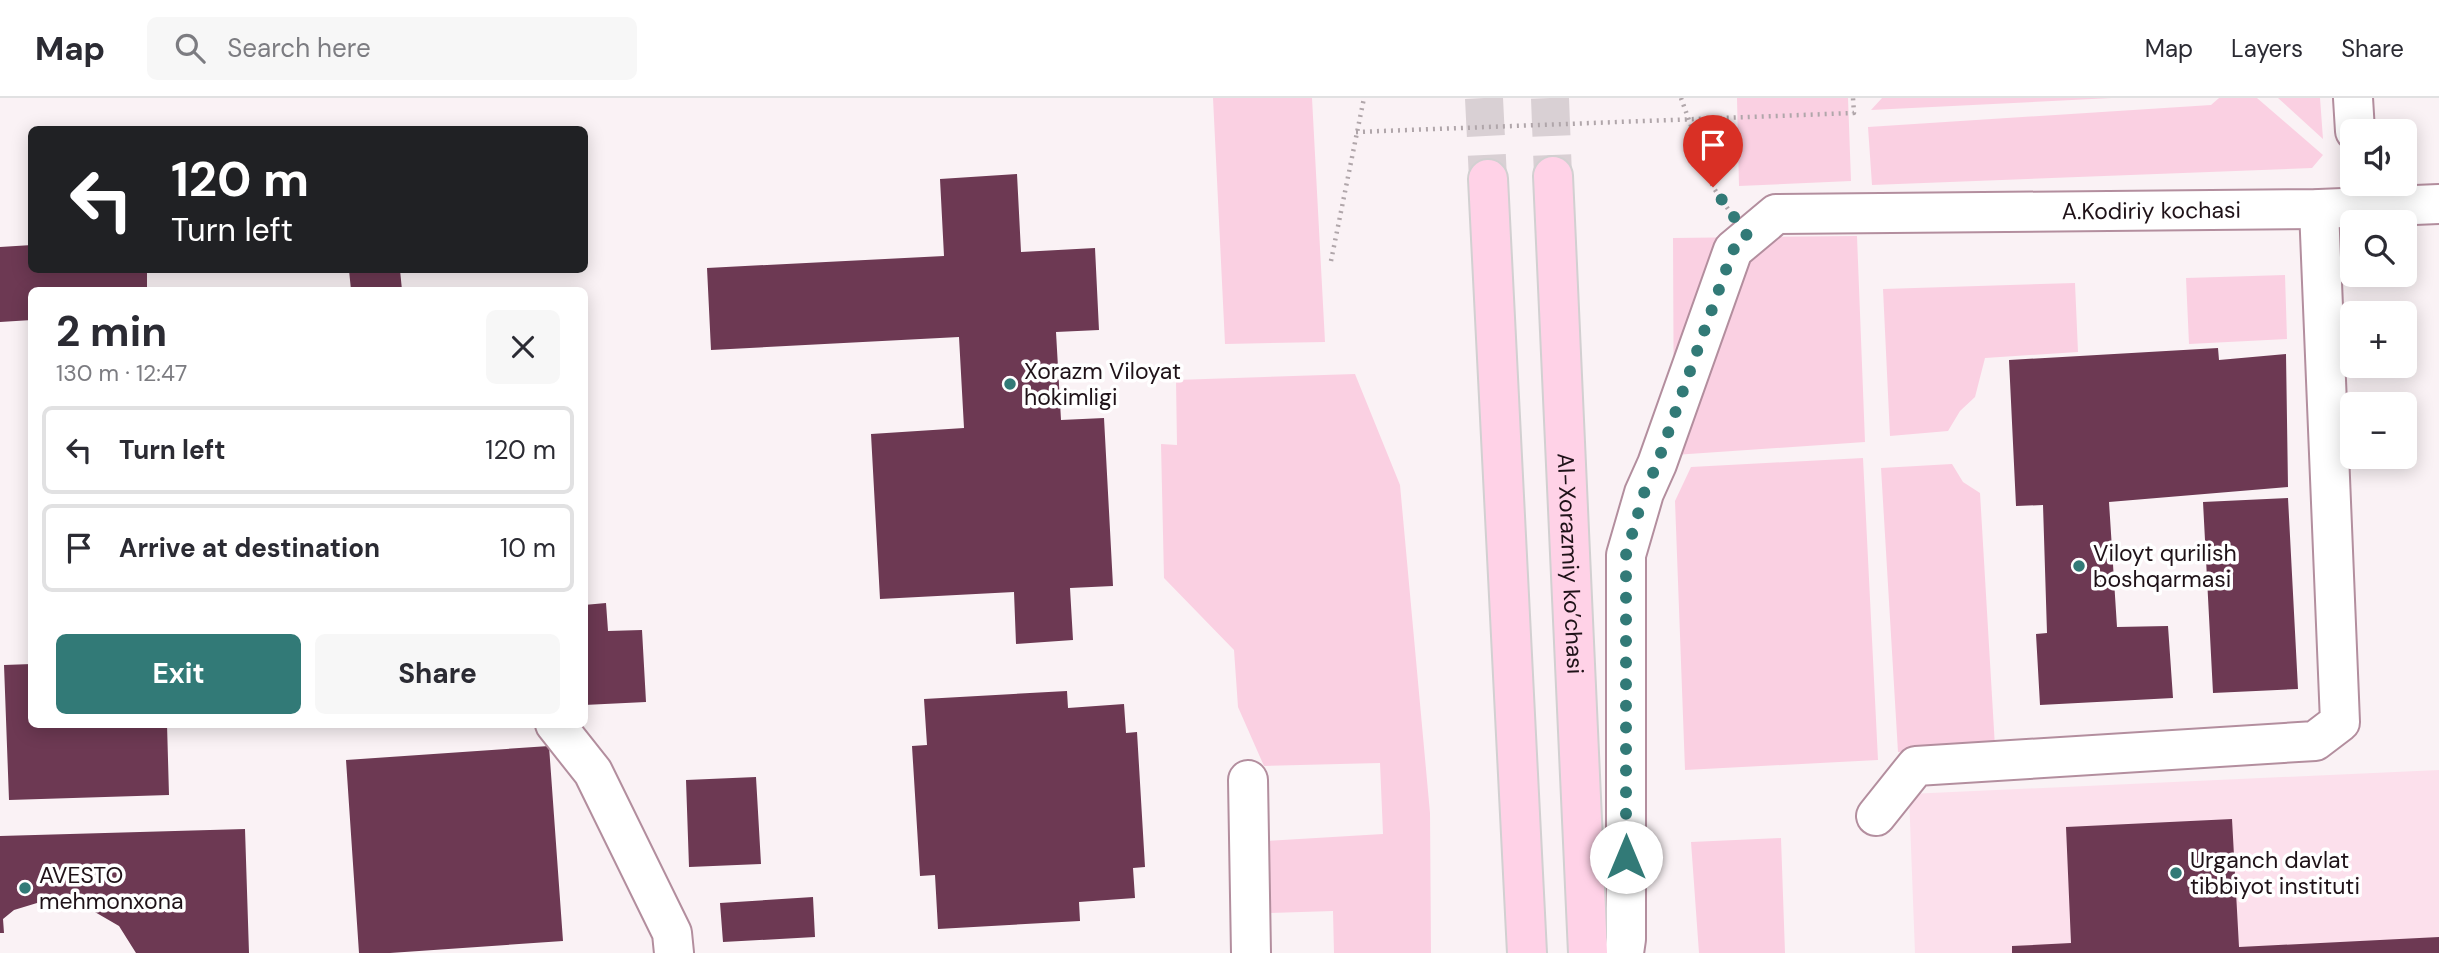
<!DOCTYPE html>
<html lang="en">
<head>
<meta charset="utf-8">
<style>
	:root { --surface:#fff; --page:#f7f7f7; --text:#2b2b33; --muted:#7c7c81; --line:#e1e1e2; --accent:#327a77 }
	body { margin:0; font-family:"DM Sans",sans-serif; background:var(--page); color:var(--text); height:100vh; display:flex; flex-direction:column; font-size:26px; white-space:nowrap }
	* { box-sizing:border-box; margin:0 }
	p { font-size:23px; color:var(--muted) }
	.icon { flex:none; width:38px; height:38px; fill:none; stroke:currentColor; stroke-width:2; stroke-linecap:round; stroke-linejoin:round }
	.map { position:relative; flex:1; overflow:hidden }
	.drawer { position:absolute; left:28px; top:189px; width:560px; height:441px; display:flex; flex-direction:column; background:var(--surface); border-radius:10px; box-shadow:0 4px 18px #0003 }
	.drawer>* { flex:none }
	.guide { position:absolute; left:28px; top:28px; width:560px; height:147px; border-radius:10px; box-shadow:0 4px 18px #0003; background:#202124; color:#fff; overflow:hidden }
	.buttons { position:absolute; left:2340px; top:21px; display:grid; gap:14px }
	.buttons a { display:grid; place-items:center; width:77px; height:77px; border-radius:10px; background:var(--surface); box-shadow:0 4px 18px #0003; font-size:35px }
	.pin { position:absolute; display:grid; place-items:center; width:60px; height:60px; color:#fff; margin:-72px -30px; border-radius:50% 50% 50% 0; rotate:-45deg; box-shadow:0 0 7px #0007 }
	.pin .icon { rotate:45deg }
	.me { position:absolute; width:77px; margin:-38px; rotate:0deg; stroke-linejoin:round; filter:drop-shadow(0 0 5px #0008) }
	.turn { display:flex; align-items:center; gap:24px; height:147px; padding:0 28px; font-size:32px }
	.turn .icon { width:91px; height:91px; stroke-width:2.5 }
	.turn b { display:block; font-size:49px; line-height:60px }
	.round { display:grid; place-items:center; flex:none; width:74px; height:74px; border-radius:10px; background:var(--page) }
	.headline { display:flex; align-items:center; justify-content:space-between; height:119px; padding:0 28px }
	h1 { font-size:42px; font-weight:700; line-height:52px }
	.cta { display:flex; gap:14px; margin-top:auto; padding:14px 28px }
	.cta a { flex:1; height:80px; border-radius:10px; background:var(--accent); color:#fff; font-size:28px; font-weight:700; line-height:80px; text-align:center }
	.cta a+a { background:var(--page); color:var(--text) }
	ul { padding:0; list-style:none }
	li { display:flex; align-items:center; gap:21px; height:88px; margin:0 14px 10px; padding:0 14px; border:4px solid var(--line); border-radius:10px }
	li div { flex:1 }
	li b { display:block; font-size:26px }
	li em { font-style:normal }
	header { display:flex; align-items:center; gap:42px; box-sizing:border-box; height:98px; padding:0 35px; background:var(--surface); border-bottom:2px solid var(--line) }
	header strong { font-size:33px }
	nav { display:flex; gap:38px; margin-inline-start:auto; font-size:24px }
	.search { width:490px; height:63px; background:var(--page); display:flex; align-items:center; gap:18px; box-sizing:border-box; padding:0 24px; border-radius:10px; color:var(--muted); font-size:26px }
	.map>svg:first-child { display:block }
	.built { fill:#fce0ec }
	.green { fill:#fad0e2 }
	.building { fill:#6d3953 }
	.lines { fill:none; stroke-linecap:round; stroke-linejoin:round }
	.major-tunnel { stroke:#d9d0d4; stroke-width:38; stroke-dasharray:38 19; stroke-linecap:butt }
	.minor-casing { stroke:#b38e9e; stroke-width:42 }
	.major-casing { stroke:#d2d0d1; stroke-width:42 }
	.path { stroke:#b0a6aa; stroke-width:4.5; stroke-dasharray:2 5; stroke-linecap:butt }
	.minor { stroke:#fff; stroke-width:38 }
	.major { stroke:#ffd2e7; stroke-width:38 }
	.route { stroke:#327a77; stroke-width:12; stroke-dasharray:0 21.6 }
	.poi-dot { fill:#327a77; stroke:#fff; stroke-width:2.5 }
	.labels { text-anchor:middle; stroke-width:7; stroke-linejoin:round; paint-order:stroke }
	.street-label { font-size:23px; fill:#1f1218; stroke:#fff }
	.poi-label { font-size:23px; fill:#1f1218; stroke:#fff; text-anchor:start }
</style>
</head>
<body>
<header>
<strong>Map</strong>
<div class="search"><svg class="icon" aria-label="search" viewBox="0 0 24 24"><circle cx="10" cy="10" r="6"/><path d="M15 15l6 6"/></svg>Search here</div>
<nav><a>Map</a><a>Layers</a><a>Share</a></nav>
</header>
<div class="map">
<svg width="2439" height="855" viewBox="0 0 2439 855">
	<rect width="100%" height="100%" fill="#faf2f5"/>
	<!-- built -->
	<path class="built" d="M2439,672V855H1915L1909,696Z"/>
	<!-- green -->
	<path class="green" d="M1213,0H1312L1325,244L1225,246Z
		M1737,0H1848L1851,83L1739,88Z
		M1882,0H2112L1871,12Z
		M2219,0H2257L2323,57L2312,70L1872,87L1868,29L2211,7Z
		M2278,0H2320L2323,41Z
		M1857,138L1865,344L1674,357L1673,140Z
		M2285,177L2287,241L2189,246L2186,180Z
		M2075,185L2078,254L1985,260L1975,299L1960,313L1948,333L1890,338L1883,191Z
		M1355,276L1400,387L1430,715L1431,855H1334L1333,813L1267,815L1266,743L1383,736L1380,665L1264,668L1238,609L1234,552L1164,480L1161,346L1177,347L1176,282Z
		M1863,360L1878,662L1685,672L1675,403L1691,369Z
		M1952,366L1963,384L1980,395L1995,649L1898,654L1881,370Z
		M1781,740L1785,855H1699L1691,744Z"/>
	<!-- building -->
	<path class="building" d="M1017,76L1021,154L1095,150L1099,232L1056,234L1061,322L1104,320L1113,488L1070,490L1073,542L1016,546L1014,494L880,501L871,336L964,330L959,239L711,252L707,170L944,158L940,81Z
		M32,147V172H147V192H32V222L0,224V149Z
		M349,172H400L402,192H351Z
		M2218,250L2219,262L2286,256L2288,389L2109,404L2117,529L2168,528L2173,600L2040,607L2036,536L2047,535L2043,407L2016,408L2009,262Z
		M2288,400L2298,591L2213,595L2203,404Z
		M606,505L608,533L642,532L646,604L584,607V507Z
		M32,566V626H167L169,697L9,702L4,567Z
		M1067,593L1068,610L1124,606L1126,635L1137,634L1145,769L1133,770L1135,800L1079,804L1080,823L938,831L935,777L920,778L912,648L927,647L924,601Z
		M549,648L563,843L390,855H359L346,662Z
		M756,679L761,766L689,769L686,682Z
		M2232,721L2239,849L2439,839V855H2012V848L2071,845L2066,729Z
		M245,731L249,855H136L119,828L88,810L37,805L14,812L3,821L4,835H0V738Z
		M813,799L815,839L723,844L720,805Z"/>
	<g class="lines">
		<!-- major-tunnel -->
		<path class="major-tunnel" d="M1484,0L1488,81
			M1550,0L1553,78"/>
		<defs>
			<g id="minor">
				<path d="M2353,0L2355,33"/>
				<path d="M555,626L593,674L672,835L674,855"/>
				<path d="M1248,682L1251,855"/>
				<path d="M1876,718L1916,668L2315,643L2340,624L2319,111"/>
				<path id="s1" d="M1624,855L1626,841V457L1644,395L1657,366L1733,152L1776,116L2319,111L2439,106"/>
			</g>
			<g id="major">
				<path id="s2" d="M1553,78L1588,855"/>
				<path d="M1488,81L1527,855"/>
			</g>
		</defs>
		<!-- minor casing -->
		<use href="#minor" class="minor-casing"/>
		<!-- major casing -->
		<use href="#major" class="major-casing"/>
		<!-- path -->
		<path class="path" d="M1681,0L1713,89L1728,111
			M1356,34L1854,15L1853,0
			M1331,163L1364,0"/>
		<!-- minor -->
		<use href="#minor" class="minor"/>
		<!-- major -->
		<use href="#major" class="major"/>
	</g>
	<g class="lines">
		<!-- route -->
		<path class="route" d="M1626,759V457L1644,395L1657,366L1733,152L1748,139L1713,89"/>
	</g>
	<!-- markers -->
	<g class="poi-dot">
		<circle cx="1010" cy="286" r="7"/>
		<circle cx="2079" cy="468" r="7"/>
		<circle cx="2176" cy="775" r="7"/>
		<circle cx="25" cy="790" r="7"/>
	</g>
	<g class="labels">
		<!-- street labels -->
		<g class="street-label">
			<text dy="8" stroke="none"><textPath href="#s1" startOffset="1153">A.Kodiriy kochasi</textPath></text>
			<text dy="8" stroke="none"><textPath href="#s2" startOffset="388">Al-Xorazmiy ko’chasi</textPath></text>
		</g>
		<!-- poi labels -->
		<g class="poi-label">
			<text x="1024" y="281">Xorazm Viloyat<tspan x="1024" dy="26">hokimligi</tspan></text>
			<text x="2093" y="463">Viloyt qurilish<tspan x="2093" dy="26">boshqarmasi</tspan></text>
			<text x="2190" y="770">Urganch davlat<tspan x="2190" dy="26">tibbiyot instituti</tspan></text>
			<text x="39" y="785">AVESTO<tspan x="39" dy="26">mehmonxona</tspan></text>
		</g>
	</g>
</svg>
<div class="buttons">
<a><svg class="icon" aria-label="sound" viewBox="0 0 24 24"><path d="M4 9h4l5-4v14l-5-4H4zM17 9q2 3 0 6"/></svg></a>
<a><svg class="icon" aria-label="search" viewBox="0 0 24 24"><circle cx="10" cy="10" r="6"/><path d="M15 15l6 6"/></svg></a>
<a>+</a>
<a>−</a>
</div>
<div class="pin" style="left:1713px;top:89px;background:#d93025"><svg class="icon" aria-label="arrive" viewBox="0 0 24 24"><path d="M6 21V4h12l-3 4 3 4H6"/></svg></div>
<svg class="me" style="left:1626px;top:759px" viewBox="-20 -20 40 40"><circle r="19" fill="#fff"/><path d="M0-13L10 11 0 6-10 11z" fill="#327a77"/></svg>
<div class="guide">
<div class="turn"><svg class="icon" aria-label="left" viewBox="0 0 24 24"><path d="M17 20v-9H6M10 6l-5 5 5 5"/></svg><div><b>120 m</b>Turn left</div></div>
</div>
<section class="drawer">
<div class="headline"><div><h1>2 min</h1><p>130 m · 12:47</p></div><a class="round"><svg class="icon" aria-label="close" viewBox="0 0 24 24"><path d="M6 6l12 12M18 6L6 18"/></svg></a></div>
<ul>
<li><svg class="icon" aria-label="left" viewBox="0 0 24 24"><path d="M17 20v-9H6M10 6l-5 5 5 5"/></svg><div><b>Turn left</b></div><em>120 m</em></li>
<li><svg class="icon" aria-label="arrive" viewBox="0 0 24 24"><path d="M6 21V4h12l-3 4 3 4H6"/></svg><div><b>Arrive at destination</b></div><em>10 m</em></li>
</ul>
<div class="cta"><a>Exit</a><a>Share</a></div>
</section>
</div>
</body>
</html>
